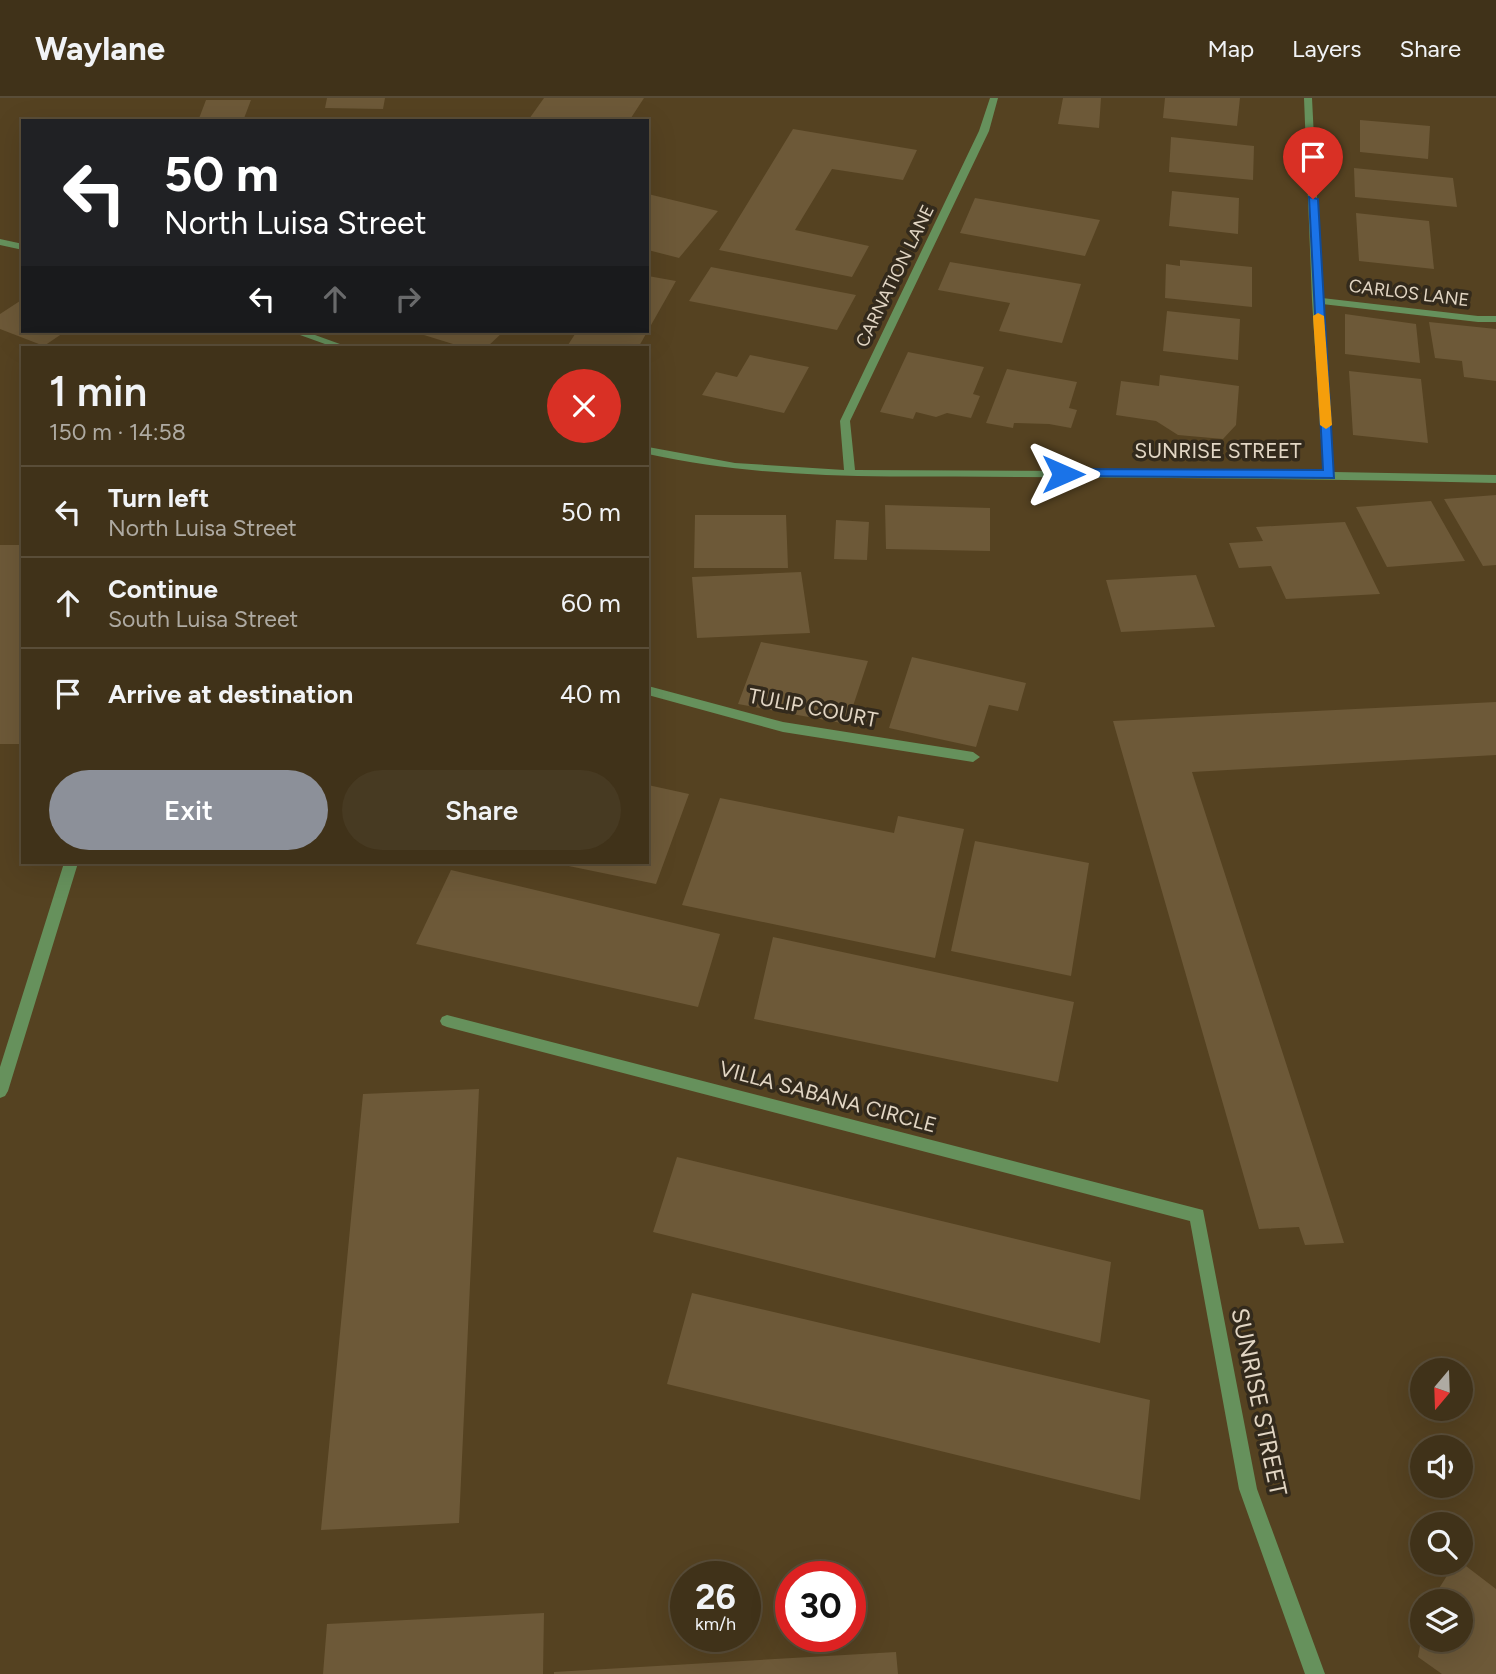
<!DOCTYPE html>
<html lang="en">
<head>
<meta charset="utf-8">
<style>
	:root { --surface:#403219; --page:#473a22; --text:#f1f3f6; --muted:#aeaaa2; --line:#594d38; --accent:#8c9099 }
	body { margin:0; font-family:Figtree,sans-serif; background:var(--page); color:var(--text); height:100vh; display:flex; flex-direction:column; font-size:26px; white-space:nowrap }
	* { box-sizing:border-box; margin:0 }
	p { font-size:23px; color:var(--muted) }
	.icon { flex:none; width:38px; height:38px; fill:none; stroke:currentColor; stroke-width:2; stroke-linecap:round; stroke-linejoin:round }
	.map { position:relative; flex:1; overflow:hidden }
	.panel { position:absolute; left:21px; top:248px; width:628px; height:518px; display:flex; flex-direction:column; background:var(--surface); border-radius:0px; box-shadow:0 7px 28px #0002,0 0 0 2px var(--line) }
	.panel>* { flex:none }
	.guide { position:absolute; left:21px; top:21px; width:628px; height:214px; border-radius:0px; box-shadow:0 7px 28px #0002,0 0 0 2px var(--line); background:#202124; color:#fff; overflow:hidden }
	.needle { width:46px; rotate:199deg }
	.buttons { position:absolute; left:1410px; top:1260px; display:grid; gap:14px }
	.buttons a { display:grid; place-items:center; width:63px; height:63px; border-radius:50%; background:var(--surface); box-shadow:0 7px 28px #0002,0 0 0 2px var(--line); font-size:35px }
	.speed { position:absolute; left:670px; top:1463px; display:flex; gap:14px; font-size:35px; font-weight:700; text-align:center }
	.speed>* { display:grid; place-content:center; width:91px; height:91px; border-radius:50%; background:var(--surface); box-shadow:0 7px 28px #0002,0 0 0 2px var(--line); line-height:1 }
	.speed small { font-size:18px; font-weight:400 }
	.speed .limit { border:10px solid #d22; background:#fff; color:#111 }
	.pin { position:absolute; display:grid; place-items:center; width:60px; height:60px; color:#fff; margin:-72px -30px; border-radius:50% 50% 50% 0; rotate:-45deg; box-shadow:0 0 7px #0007 }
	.pin .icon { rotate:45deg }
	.me { position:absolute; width:77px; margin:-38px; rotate:90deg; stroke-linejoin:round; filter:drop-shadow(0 0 5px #0008) }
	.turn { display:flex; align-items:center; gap:24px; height:147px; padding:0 28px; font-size:32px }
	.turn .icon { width:91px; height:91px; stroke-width:2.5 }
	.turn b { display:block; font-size:49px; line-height:60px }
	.lanes { display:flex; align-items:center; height:66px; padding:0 28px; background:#0003; justify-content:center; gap:35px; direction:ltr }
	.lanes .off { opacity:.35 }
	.round { display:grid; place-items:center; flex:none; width:74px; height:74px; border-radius:37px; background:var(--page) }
	.headline { display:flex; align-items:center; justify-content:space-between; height:119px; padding:0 28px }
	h1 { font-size:42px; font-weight:600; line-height:52px }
	.cta { display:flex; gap:14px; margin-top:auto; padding:14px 28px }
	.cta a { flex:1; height:80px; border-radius:42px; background:var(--accent); color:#fff; font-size:28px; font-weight:600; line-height:80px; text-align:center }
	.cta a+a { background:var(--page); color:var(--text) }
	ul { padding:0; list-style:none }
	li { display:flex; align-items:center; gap:21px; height:91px; padding:0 28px; border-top:2px solid var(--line) }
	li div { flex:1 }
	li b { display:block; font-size:26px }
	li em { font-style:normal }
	header { display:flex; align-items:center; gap:42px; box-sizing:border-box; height:98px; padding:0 35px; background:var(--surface); border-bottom:2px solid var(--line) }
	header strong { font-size:33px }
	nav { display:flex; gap:38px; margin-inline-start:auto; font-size:24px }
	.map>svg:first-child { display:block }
	.building { fill:#6d5938 }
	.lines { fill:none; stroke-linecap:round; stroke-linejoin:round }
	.street { fill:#66915c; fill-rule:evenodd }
	.route { fill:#1a73e8; stroke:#114b97; stroke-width:2 }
	.slow { fill:#f59e0b }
	.labels { text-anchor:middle; stroke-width:7; stroke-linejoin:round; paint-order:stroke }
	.far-street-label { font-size:18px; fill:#e2d6c4; stroke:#332a1c }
	.street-label { font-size:21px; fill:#e2d6c4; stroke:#332a1c }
	.near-street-label { font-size:24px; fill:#e2d6c4; stroke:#332a1c }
</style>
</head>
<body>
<header>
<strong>Waylane</strong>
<nav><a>Map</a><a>Layers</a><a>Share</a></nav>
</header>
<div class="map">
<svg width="1496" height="1576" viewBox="0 0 1496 1576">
	<rect width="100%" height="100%" fill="#554221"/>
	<!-- building -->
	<path class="building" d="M327,0H385L383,11L325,10Z
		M544,0H644L629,23L529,21Z
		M1063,0H1101L1099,30L1058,26Z
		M1165,0H1240L1237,28L1163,20Z
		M206,2H251L243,23H198Z
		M1360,22L1430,28L1428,61L1360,54Z
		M793,31L917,52L903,82L832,71L795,132L869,148L852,179L719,152Z
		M1171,39L1254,48L1253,82L1169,74Z
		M1354,70L1453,80L1457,109L1355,99Z
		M1172,93L1239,100L1238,136L1169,128Z
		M648,96L718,113L679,160L648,152Z
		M975,100L1100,122L1085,158L960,135Z
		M1356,115L1429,123L1434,171L1359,163Z
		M1180,162L1252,169V209L1165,200L1166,166L1180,168Z
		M950,164L1081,186L1062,245L999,233L1010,205L938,192Z
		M711,169L856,197L837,232L689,203Z
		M648,178L676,183L638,250H566L577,233H648Z
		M23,201V233H66L44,248L0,231V216Z
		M1167,213L1240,221L1238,262L1163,253Z
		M1345,216L1416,226L1420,265L1345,256Z
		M1429,224L1496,231V283L1464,279L1462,263L1435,260Z
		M411,233H504L486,250H449L453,246Z
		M908,254L984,269L973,296L980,298L971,320L947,315L936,319L916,314L913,321L880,314Z
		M750,257L809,269L784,315L702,297L716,274L737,279Z
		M1007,271L1077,284L1069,310L1077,312L1071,330L1049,326L1014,325L1013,330L986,325Z
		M1349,273L1421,281L1428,345L1353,337Z
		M1160,277L1239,288L1236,327L1223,341L1178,337L1156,323L1116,317L1121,283L1159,288Z
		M1496,397V467L1483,468L1444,401Z
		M1431,403L1465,463L1387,469L1356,409Z
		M885,407L990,410V453L886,451Z
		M695,417H786L788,470H694Z
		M836,422L869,424L867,462L834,461Z
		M1345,424L1380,496L1286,501L1271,468L1239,470L1229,445L1263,443L1256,429Z
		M0,447H23V646H0Z
		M801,474L810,535L697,540L692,479Z
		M1196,477L1215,529L1121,534L1106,482Z
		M761,544L868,563L847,626L738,606Z
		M912,559L1026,585L1018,613L989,607L976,649L889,630Z
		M1496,604V657L1192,674L1344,1145L1305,1147L1299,1129L1259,1131L1113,623Z
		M648,687L689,696L656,786L559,766L648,765Z
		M720,700L894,735L898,718L964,731L935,860L682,807Z
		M975,743L1089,765L1071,878L951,853Z
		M451,772L720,836L698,909L416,846Z
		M773,839L1074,904L1058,984L754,921Z
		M479,991L459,1425L321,1432L363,996Z
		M677,1059L1111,1164L1100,1245L653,1134Z
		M692,1195L1150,1302L1140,1402L667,1286Z
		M1455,1465H1462L1496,1491V1576H1442L1418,1559L1421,1542L1419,1524L1423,1517V1542H1461V1503H1431Z
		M544,1515L543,1576H323L327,1526Z
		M896,1554L898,1576H554V1574Z"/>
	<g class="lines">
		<!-- street -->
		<path class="street" d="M990,0H998L989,33L850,323L855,372L1323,374L1312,202L1304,0H1312L1322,200L1478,218H1496V224H1478L1322,206L1334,374L1496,377V385C1337,381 1177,380 1018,379C893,378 770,383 648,356V349L735,365L844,372L840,323L979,33Z
			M0,141L23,146V152L0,147Z
			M289,233H304L351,250H336Z
			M648,588L783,624L973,654L980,659L973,664L783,634L648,597Z
			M64,765H78L8,993L5,998L0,1000V969Z
			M447,917L1203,1112L1257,1391L1325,1576H1305L1239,1391L1190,1123L447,929L442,927L440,923L442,919Z"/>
	</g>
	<!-- route -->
	<path class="route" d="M1309,99L1318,101L1334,380L1058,378L1057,376L1063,371L1323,372Z"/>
	<!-- slow -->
	<path class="slow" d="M1318,215L1324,218L1332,327L1326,331L1320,327L1313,218Z"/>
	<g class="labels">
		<!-- far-street labels -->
		<g class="far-street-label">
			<text transform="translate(895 178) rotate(-64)" y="6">CARNATION LANE</text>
			<text transform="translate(1409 195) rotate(7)" y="6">CARLOS LANE</text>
		</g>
		<!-- street labels -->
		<g class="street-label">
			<text x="1218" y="360">SUNRISE STREET</text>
			<text transform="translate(813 610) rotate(11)" y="7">TULIP COURT</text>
			<text transform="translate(828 999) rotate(15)" y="7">VILLA SABANA CIRCLE</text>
		</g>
		<!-- near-street labels -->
		<g class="near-street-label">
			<text transform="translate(1259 1304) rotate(78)" y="8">SUNRISE STREET</text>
		</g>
	</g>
</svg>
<div class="buttons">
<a><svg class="needle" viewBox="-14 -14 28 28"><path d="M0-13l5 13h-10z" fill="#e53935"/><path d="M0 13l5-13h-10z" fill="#aeaaa2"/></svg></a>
<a><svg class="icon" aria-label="sound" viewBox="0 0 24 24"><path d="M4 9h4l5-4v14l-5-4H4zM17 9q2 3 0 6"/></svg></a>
<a><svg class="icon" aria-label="search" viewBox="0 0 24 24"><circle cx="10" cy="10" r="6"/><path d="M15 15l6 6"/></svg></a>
<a><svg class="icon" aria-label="layers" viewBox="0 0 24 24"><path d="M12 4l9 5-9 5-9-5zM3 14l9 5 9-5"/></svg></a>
</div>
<div class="speed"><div>26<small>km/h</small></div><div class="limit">30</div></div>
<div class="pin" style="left:1313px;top:101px;background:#d93025"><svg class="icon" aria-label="arrive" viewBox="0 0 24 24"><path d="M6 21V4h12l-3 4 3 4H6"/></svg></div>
<svg class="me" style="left:1063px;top:376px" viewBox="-20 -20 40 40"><path d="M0-17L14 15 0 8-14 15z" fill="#1a73e8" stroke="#fff" stroke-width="4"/></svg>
<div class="guide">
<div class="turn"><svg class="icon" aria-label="left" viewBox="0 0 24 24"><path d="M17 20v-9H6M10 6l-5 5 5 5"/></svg><div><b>50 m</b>North Luisa Street</div></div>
<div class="lanes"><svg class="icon" aria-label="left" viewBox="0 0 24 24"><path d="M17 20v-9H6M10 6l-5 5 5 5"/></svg><svg class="icon off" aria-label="ahead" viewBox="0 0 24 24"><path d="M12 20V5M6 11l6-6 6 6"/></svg><svg class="icon off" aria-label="right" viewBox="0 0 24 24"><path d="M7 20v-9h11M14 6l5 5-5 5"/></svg></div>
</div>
<section class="panel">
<div class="headline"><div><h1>1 min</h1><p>150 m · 14:58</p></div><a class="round" style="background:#d93025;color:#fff"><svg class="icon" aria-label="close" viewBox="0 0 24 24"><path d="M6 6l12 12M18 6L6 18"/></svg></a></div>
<ul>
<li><svg class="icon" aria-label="left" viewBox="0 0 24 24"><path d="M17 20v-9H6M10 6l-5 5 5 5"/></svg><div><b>Turn left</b><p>North Luisa Street</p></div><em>50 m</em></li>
<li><svg class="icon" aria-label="ahead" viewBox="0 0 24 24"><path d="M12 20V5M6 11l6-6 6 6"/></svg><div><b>Continue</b><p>South Luisa Street</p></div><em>60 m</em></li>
<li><svg class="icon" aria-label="arrive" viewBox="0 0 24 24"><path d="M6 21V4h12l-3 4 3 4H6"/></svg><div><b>Arrive at destination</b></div><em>40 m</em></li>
</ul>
<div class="cta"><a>Exit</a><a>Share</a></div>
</section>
</div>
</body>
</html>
